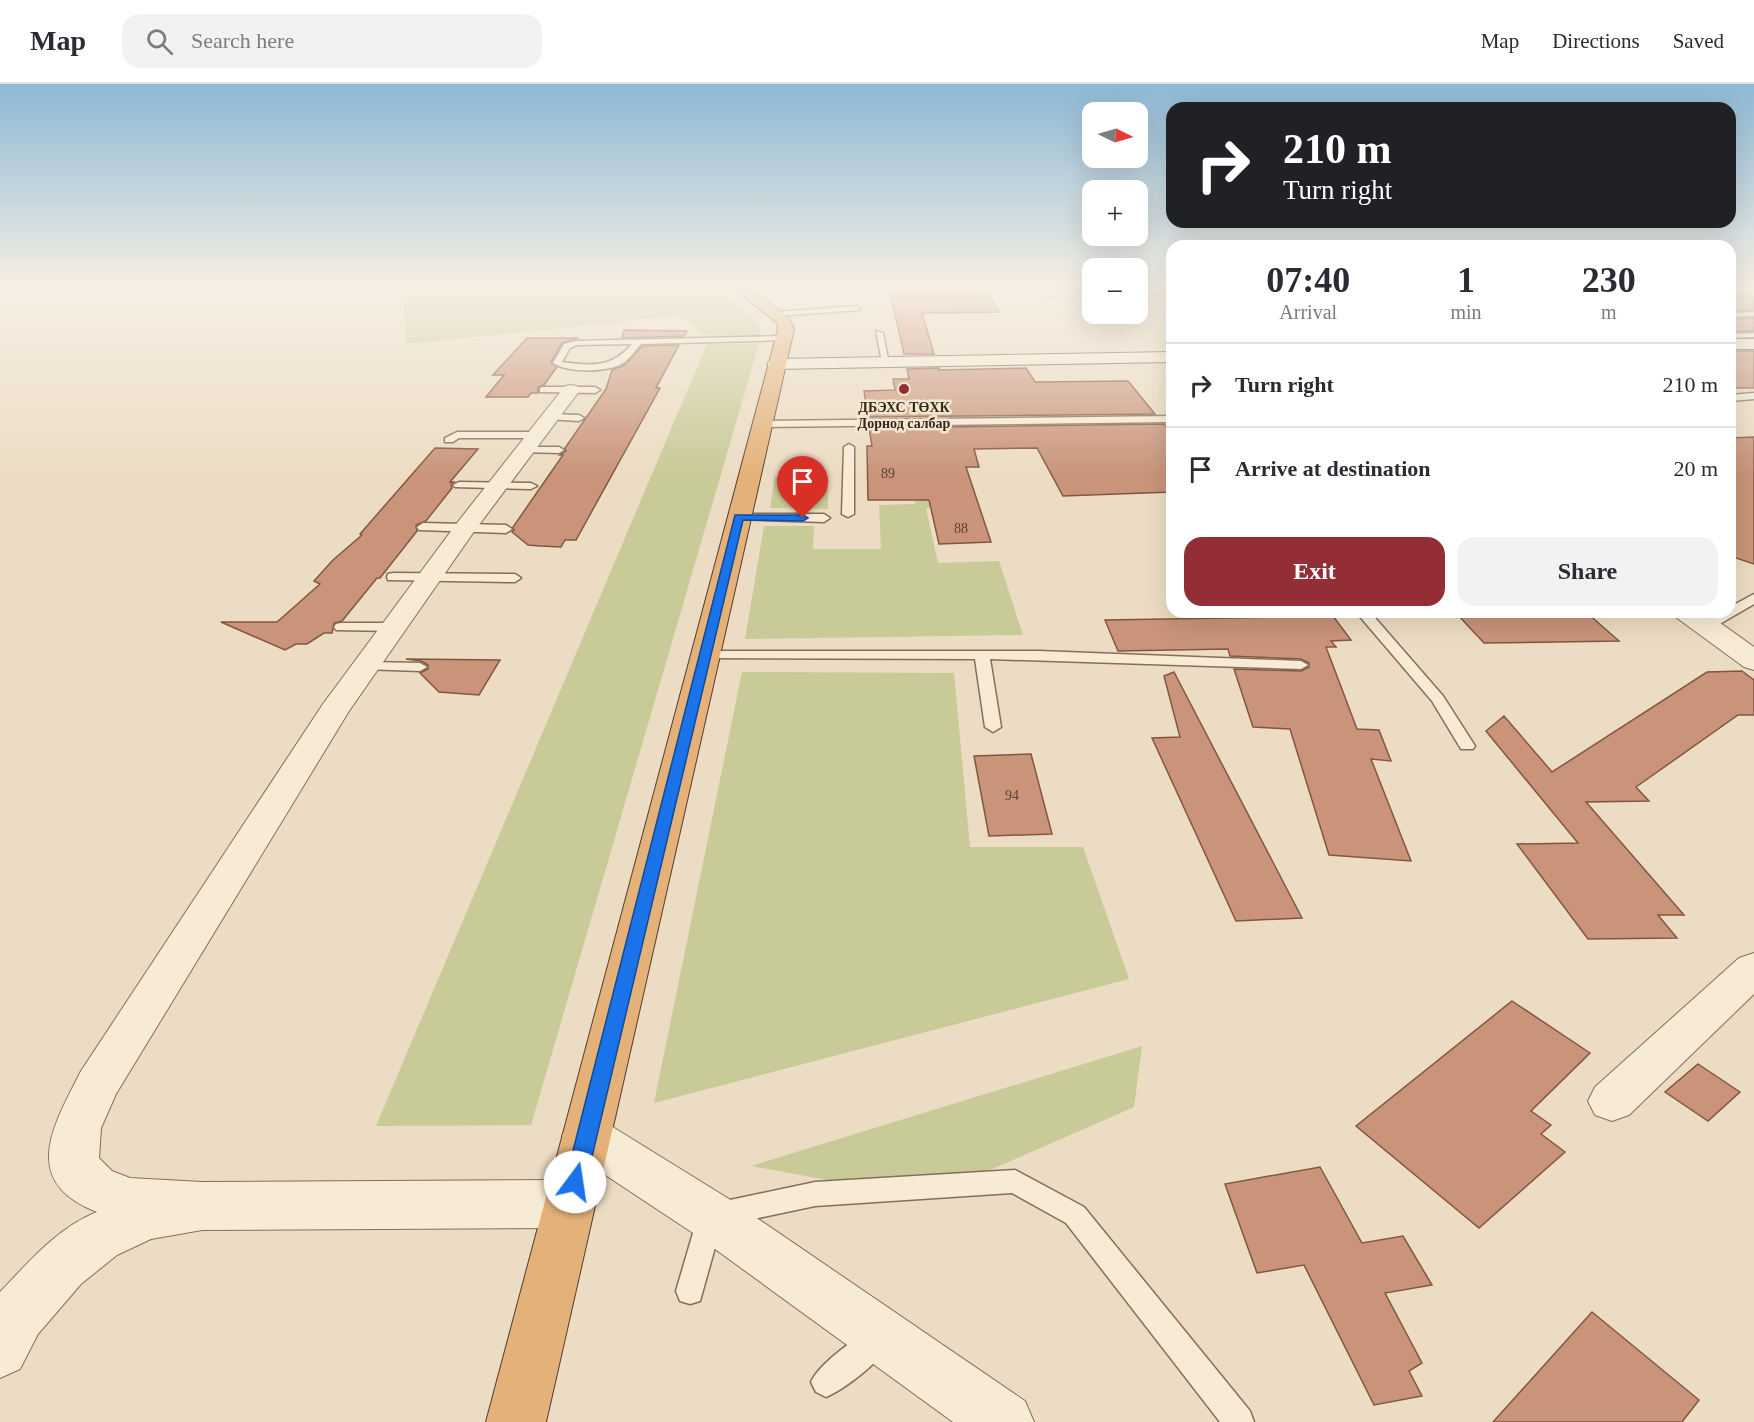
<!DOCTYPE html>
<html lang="en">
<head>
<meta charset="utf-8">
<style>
	:root { --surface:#fff; --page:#f2f2f3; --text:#2b2b33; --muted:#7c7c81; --line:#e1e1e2; --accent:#932d36 }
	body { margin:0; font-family:"Times New Roman",serif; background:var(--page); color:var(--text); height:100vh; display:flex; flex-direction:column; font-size:22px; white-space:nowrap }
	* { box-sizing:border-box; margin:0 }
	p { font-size:20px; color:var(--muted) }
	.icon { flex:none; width:33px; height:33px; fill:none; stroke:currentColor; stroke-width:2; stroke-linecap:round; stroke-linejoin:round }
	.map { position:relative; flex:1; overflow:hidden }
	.side { position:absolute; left:1166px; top:156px; width:570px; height:378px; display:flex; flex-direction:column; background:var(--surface); border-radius:18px; box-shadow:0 6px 24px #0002 }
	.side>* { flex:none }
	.hud { position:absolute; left:1166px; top:18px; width:570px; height:126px; border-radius:18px; box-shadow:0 6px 24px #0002; background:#202124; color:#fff; overflow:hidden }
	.needle { width:39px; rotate:95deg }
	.controls { position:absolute; left:1082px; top:18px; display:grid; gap:12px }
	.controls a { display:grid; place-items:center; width:66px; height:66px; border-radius:12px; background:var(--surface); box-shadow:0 6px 24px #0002; font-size:30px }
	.pin { position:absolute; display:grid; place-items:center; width:51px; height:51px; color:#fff; margin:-62px -26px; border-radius:50% 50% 50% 0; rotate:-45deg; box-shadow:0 0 6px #0007 }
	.pin .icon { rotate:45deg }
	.me { position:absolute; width:66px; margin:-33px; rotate:14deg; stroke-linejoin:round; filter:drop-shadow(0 0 4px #0008) }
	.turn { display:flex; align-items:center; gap:21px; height:126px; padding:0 18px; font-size:27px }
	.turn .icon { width:78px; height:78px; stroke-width:2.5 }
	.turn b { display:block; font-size:42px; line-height:51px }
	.eta { display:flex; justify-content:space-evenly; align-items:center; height:102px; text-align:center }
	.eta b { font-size:36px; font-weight:600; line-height:42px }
	.cta { display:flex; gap:12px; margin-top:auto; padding:12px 18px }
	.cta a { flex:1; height:69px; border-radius:18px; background:var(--accent); color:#fff; font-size:24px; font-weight:600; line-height:69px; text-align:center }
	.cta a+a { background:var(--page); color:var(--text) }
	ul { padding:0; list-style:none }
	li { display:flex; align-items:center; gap:18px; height:84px; padding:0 18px; border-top:2px solid var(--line) }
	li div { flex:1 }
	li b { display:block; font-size:22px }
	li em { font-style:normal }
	header { display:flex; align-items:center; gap:36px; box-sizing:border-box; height:84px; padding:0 30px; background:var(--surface); border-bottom:2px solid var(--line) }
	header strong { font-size:28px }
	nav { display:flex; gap:33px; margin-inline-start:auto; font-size:21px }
	.search { width:420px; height:54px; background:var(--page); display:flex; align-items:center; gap:15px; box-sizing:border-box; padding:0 21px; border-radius:18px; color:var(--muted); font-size:22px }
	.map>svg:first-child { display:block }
	.green { fill:#c8ca97 }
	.building { fill:#c9947a; stroke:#845641; stroke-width:1.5 }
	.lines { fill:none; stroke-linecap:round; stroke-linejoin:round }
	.service-casing { stroke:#866e5a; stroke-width:3 }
	.minor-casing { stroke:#866e5a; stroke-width:2 }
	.secondary-casing { stroke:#684f3e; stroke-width:2 }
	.trunk-casing { stroke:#543d2f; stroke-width:2 }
	.service { fill:#f7ebd6; fill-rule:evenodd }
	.minor { fill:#f7ebd6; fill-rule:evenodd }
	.secondary { fill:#f7ebd6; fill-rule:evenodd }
	.trunk { fill:#e4b279; fill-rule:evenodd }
	.route { fill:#1a73e8; stroke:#114b97; stroke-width:1.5 }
	.poi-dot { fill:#932d36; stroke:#f4e7d2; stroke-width:2 }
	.labels { text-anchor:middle; stroke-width:5; stroke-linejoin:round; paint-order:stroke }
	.far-poi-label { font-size:14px; font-weight:bold; fill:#36281e; stroke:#f4e7d2 }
	.number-label { font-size:14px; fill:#5b4335 }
</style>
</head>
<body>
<header>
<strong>Map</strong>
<div class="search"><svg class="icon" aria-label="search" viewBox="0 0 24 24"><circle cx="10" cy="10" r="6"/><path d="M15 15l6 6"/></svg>Search here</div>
<nav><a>Map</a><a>Directions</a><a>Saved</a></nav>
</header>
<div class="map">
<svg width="1754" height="1338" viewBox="0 0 1754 1338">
	<rect width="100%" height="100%" fill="#ecdcc3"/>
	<!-- green -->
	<path class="green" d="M402,203H717L753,234L762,249L759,252L702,251L683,231L407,260Z
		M707,260H759L531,1041L376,1042Z
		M918,392L979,423L926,424L938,479L999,477L1023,551L745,555L764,442H814L813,465H881L879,421L915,420Z
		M775,393H828V425L770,424Z
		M742,588L954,589L970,763H1083L1129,895L654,1019Z
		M1142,962L1134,1023L926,1114L751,1082Z"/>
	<!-- building -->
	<path class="building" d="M889,203H985L999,228L922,229L934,270H904Z
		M1730,205L1754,214V226L1730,227Z
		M1754,234V247L1730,248V235Z
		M624,246L687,247L684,252L622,254Z
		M527,254H578L562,259L551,278L557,283L544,301L538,303V309H531L528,313H486L504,291H493Z
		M679,261L656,304H660L576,456H565L561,463L540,462L528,461L512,448L514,446L513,443L563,371H560L566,367L565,364L606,305L612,286L625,281L642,262Z
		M1730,267H1754V304H1730Z
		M939,284V286L1026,284L1035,298L1128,297L1155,330L868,333L864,307L895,306L893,295H909L907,285Z
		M1164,340L1172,350V408L1063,412L1037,364L974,365L979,383H966L991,458L939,460L929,416H868L867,362H872L869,344Z
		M1754,353V480L1730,472V354Z
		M435,364L478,365L450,398H454L451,401L452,404L426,437L416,441L417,447L380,494H377L342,537L334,539L332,549H324L307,560H296L285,566L221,538H277L320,500L314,497L333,476L362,451L360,450Z
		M1279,528H1330L1351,556L1331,557L1336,563H1326L1357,645L1379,646L1391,677L1371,675L1411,777L1329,771L1290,645L1253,643L1234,585L1301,587L1309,583V579L1301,575L1230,572L1228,565L1118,567L1105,536L1283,533Z
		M1586,528L1619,557L1484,559L1457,530Z
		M406,575L500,576L479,611L439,608L420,589L428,585V581L421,577Z
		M1742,587L1754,596V631H1738L1636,703L1649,717L1586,718L1684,831H1658L1677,854L1588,855L1517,760L1578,759L1486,647L1504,632L1552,688L1707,588Z
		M1174,588L1302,834L1236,837L1152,654L1180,653L1164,592Z
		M1031,670L1052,750L989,752L974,672Z
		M1512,917L1590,969L1531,1027L1551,1041L1541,1050L1565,1068L1479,1144L1356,1042Z
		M1698,980L1740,1008L1708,1037L1665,1008Z
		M1320,1083L1362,1159L1403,1152L1432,1201L1385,1209L1422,1279L1409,1287L1422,1312L1374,1321L1304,1181L1257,1189L1225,1100Z
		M1592,1228L1699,1316L1682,1338H1493Z"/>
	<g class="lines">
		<defs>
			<path id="service" d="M1034,203H1041L1045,208L1092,207V211L1043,212Z
				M1733,203H1743L1754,208V212Z
				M1172,206V210L1137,211V207Z
				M857,222L860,226L776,232L772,230L776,228Z
				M1754,228V232L1730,233V229Z
				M876,247L883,249L889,280L882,278Z
				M1754,249V253L1730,254V250Z
				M784,252L788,254L787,256L641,260C635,267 629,276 620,281C603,288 568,289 553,279L564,260L576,257ZM632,260C612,284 591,282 562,278L570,264L577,261Z
				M543,303H595L600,306L595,309L540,308V304Z
				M1754,309V315L1730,317V311Z
				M550,330L579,331L584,334L579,337L547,335V331Z
				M1172,332V338L762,343L757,340L762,337Z
				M457,348H536L541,351L536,354H459L453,358H445V354Z
				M849,360L854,363V430L848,433L842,430L844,363Z
				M525,363H559L564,366L559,369L521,368L520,366Z
				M459,398L531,399L537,402L531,405L455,403L453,401Z
				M738,430H824L830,434L824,438L734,435L732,433Z
				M423,439L506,441L512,445L506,449L419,446L417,443Z
				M393,489L515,490L521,494L515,498L388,496L387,493L388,490Z
				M1754,510V520L1711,545H1701L1699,542L1720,528H1730V523Z
				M1356,528H1370L1443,612L1475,662L1473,665H1461L1432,617Z
				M341,539H395L402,543L395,547L336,546L334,543L336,540Z
				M704,567H1039L1301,577L1308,581L1301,585L990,575L1001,643L993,648L985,643L975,575L699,574L697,571Z
				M367,578L420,579L427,583L420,587L362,585L360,582Z
				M1015,1086L1084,1123L1250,1327L1254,1338H1220L1066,1139L1012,1109L815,1122L721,1142L700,1217L690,1220L680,1217L676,1207L698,1132L702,1123L711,1120L815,1098Z
				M877,1243L887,1247L891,1257C884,1275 845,1305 826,1313L816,1308L811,1298C819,1280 858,1251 877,1243Z"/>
			<path id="minor" d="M571,301L577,302L580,306L473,449L349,627L116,1010L101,1044L99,1074L112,1087L130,1094L202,1098L569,1096L587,1103L595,1120L587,1137L569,1144L202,1146L151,1155L117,1171L81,1200L38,1250L20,1285L0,1294V1208C29,1178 57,1144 97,1128C19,1098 53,1042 81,987L323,620L457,439L565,302Z
				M1673,528H1705L1754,563V586L1744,583L1677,534Z
				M1754,869V910L1629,1031L1612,1037L1595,1031L1588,1017L1595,1003L1739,874Z
				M586,1031L603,1037L729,1115L1025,1317L1034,1338H953L693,1149L569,1067L562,1052L569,1037Z"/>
			<path id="secondary" d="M1730,255H1754V265H1730Z
				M1172,268V278L776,285L770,284L767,280L770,276L776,275Z"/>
			<path id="trunk" d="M732,203H748L789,234L794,245L546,1338H486L778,245L777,239Z"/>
		</defs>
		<!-- service casing -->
		<use href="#service" class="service-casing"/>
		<!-- minor casing -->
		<use href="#minor" class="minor-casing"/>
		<!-- secondary casing -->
		<use href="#secondary" class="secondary-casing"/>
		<!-- trunk casing -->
		<use href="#trunk" class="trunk-casing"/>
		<!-- service -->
		<use href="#service" class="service"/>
		<!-- minor -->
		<use href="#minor" class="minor"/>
		<!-- secondary -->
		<use href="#secondary" class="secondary"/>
		<!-- trunk -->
		<use href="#trunk" class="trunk"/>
	</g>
	<!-- sky -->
	<linearGradient id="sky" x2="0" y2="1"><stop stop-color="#8db8d4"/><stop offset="0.52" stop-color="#f6efe4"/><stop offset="1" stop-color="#f6efe4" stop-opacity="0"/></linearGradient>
	<rect width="1754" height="391" fill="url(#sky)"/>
	<!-- route -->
	<path class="route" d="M735,431H803L808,434L803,437L743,436L586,1098L582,1104L575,1107L568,1104L565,1098Z"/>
	<!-- markers -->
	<circle class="poi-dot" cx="904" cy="305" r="6"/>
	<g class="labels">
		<!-- far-poi labels -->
		<g class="far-poi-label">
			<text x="904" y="328">ДБЭХС ТӨХК<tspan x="904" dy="16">Дорнод салбар</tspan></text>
		</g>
		<!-- number labels -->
		<g class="number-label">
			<text x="888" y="394">89</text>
			<text x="961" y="449">88</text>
			<text x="1012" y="716">94</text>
		</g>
	</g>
</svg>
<div class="controls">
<a><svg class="needle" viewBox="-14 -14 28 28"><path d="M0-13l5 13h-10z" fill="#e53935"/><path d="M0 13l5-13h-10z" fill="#7c7c81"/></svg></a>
<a>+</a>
<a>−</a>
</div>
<div class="pin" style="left:803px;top:434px;background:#d93025"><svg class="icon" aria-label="arrive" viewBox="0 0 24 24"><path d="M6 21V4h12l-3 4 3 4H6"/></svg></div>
<svg class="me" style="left:575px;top:1098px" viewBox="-20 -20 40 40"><circle r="19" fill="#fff"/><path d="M0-13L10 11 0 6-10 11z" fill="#1a73e8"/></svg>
<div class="hud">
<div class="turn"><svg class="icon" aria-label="right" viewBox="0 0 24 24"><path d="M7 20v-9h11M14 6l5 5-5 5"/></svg><div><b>210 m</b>Turn right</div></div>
</div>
<section class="side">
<div class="eta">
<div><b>07:40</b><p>Arrival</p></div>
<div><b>1</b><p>min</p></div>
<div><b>230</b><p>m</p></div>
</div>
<ul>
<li><svg class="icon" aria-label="right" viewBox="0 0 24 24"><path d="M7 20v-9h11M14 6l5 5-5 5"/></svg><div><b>Turn right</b></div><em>210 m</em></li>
<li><svg class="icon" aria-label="arrive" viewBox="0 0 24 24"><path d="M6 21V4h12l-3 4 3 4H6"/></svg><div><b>Arrive at destination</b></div><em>20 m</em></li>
</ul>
<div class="cta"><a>Exit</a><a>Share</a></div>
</section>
</div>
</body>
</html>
